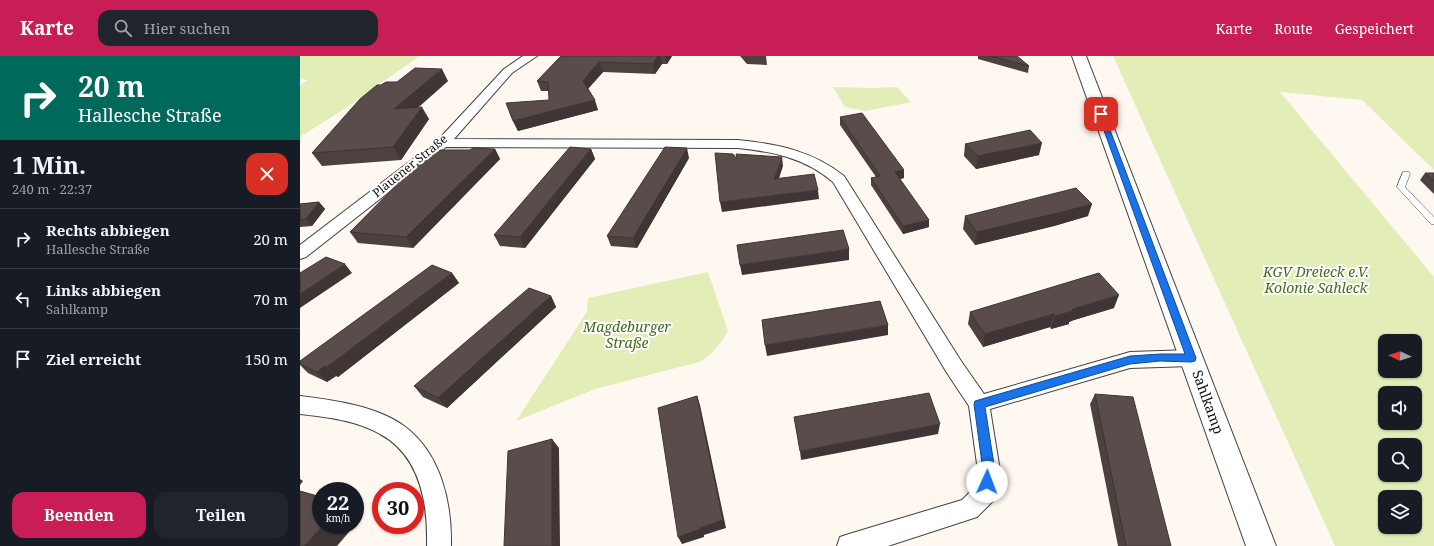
<!DOCTYPE html>
<html lang="de">
<head>
<meta charset="utf-8">
<style>
	:root { --surface:#171b24; --page:#20242c; --text:#f1f3f6; --muted:#9ea1a6; --line:#363941; --accent:#c91e55 }
	body { margin:0; font-family:"Noto Serif",serif; background:var(--page); color:var(--text); height:100vh; display:flex; flex-direction:column; font-size:15px; white-space:nowrap }
	* { box-sizing:border-box; margin:0 }
	p { font-size:13px; color:var(--muted) }
	.icon { flex:none; width:22px; height:22px; fill:none; stroke:currentColor; stroke-width:2; stroke-linecap:round; stroke-linejoin:round }
	.map { position:relative; flex:1; overflow:hidden }
	.sheet { display:flex; flex-direction:column; background:var(--surface); width:300px }
	.sheet>* { flex:none }
	.guide { background:#00695c; color:#fff; overflow:hidden }
	.needle { width:26px; rotate:274deg }
	.fabs { position:absolute; left:1078px; top:278px; display:grid; gap:8px }
	.fabs a { display:grid; place-items:center; width:44px; height:44px; border-radius:8px; background:var(--surface); box-shadow:0 1px 3px #0004; font-size:20px }
	.speed { position:absolute; left:12px; top:426px; display:flex; gap:8px; font-size:20px; font-weight:700; text-align:center }
	.speed>* { display:grid; place-content:center; width:52px; height:52px; border-radius:50%; background:var(--surface); box-shadow:0 1px 3px #0004; line-height:1 }
	.speed small { font-size:10px; font-weight:400 }
	.speed .limit { border:6px solid #d22; background:#fff; color:#111 }
	.pin { position:absolute; display:grid; place-items:center; width:34px; height:34px; color:#fff; margin:-17px; border-radius:8px; box-shadow:0 2px 6px #0006 }
	.me { position:absolute; width:44px; margin:-22px; rotate:2deg; stroke-linejoin:round; filter:drop-shadow(0 0 3px #0008) }
	.turn { display:flex; align-items:center; gap:14px; height:84px; padding:0 12px; font-size:18px }
	.turn .icon { width:52px; height:52px; stroke-width:2.5 }
	.turn b { display:block; font-size:28px; line-height:34px }
	.round { display:grid; place-items:center; flex:none; width:42px; height:42px; border-radius:12px; background:var(--page) }
	.summary { display:flex; align-items:center; justify-content:space-between; height:68px; padding:0 12px }
	h1 { font-size:24px; font-weight:700; line-height:30px }
	.button { display:flex; gap:8px; margin-top:auto; padding:8px 12px }
	.button a { flex:1; height:46px; border-radius:12px; background:var(--accent); color:#fff; font-size:16px; font-weight:700; line-height:46px; text-align:center }
	.button a+a { background:var(--page); color:var(--text) }
	ul { padding:0; list-style:none }
	li { display:flex; align-items:center; gap:12px; height:60px; padding:0 12px; border-top:1px solid var(--line) }
	li div { flex:1 }
	li b { display:block; font-size:15px }
	li em { font-style:normal }
	header { display:flex; align-items:center; gap:24px; box-sizing:border-box; height:56px; padding:0 20px; background:var(--accent); color:#fff }
	header strong { font-size:19px }
	nav { display:flex; gap:22px; margin-inline-start:auto; font-size:14px }
	.search { width:280px; height:36px; background:var(--page); display:flex; align-items:center; gap:10px; box-sizing:border-box; padding:0 14px; border-radius:12px; color:var(--muted); font-size:15px }
	main { display:flex; flex:1; min-height:0 }
	.map>svg:first-child { display:block }
	.green { fill:#e2edb8; fill-rule:evenodd }
	.lines { fill:none; stroke-linecap:round; stroke-linejoin:round }
	.service-casing { stroke:#424242; stroke-width:1 }
	.minor-casing { stroke:#424242; stroke-width:2 }
	.tertiary-casing { stroke:#424242; stroke-width:2 }
	.service { fill:#fff; fill-rule:evenodd }
	.minor { fill:#fff; fill-rule:evenodd }
	.tertiary { fill:#fff; fill-rule:evenodd }
	.wall { fill:#4d4140 }
	.shaded-wall { fill:#3e3534 }
	.building { fill:#594c4b; stroke:#3e3534 }
	.route { fill:#1a73e8; stroke:#114b97 }
	.labels { text-anchor:middle; stroke-width:4; stroke-linejoin:round; paint-order:stroke }
	.far-street-label { font-size:12px; fill:#0f0f0f; stroke:#fff }
	.park-label { font-size:14px; font-style:italic; fill:#426c1a; stroke:#fff }
	.street-label { font-size:14px; fill:#0f0f0f; stroke:#fff }
</style>
</head>
<body>
<header>
<strong>Karte</strong>
<div class="search"><svg class="icon" aria-label="search" viewBox="0 0 24 24"><circle cx="10" cy="10" r="6"/><path d="M15 15l6 6"/></svg>Hier suchen</div>
<nav><a>Karte</a><a>Route</a><a>Gespeichert</a></nav>
</header>
<main>
<section class="sheet">
<div class="guide">
<div class="turn"><svg class="icon" aria-label="right" viewBox="0 0 24 24"><path d="M7 20v-9h11M14 6l5 5-5 5"/></svg><div><b>20 m</b>Hallesche Straße</div></div>
</div>
<div class="summary"><div><h1>1 Min.</h1><p>240 m · 22:37</p></div><a class="round" style="background:#d93025;color:#fff"><svg class="icon" aria-label="close" viewBox="0 0 24 24"><path d="M6 6l12 12M18 6L6 18"/></svg></a></div>
<ul>
<li><svg class="icon" aria-label="right" viewBox="0 0 24 24"><path d="M7 20v-9h11M14 6l5 5-5 5"/></svg><div><b>Rechts abbiegen</b><p>Hallesche Straße</p></div><em>20 m</em></li>
<li><svg class="icon" aria-label="left" viewBox="0 0 24 24"><path d="M17 20v-9H6M10 6l-5 5 5 5"/></svg><div><b>Links abbiegen</b><p>Sahlkamp</p></div><em>70 m</em></li>
<li><svg class="icon" aria-label="arrive" viewBox="0 0 24 24"><path d="M6 21V4h12l-3 4 3 4H6"/></svg><div><b>Ziel erreicht</b></div><em>150 m</em></li>
</ul>
<div class="button"><a>Beenden</a><a>Teilen</a></div>
</section>
<div class="map">
<svg width="1134" height="490" viewBox="0 0 1134 490">
	<rect width="100%" height="100%" fill="#fff8f1"/>
	<!-- green -->
	<path class="green" d="M0,0H120L44,53L0,81V29L8,24L0,23Z
		M813,0H1134V114L1062,44L980,36L1134,221V490H1035ZM1085,285H1115V315H1085ZM1085,337H1115V367H1085ZM1085,389H1115V419H1085ZM1085,441H1115V471H1085Z
		M533,31L574,32L597,31L611,46L566,55L545,51Z
		M408,216L428,275C420,289 413,298 399,306L295,333L216,365L278,270L287,255L288,242Z"/>
	<g class="lines">
		<defs>
			<path id="service" d="M1103,116H1109L1110,118L1105,131L1134,161V168H1131L1097,131Z"/>
			<path id="minor" d="M223,0H237L212,17L154,83L438,84C477,88 513,95 544,120L661,305L684,338L830,296L891,294L898,297L901,302L898,307L891,310L830,312L690,353L700,415L697,437L693,445L677,461L588,490H537L540,481L549,478L662,444L674,432L678,415L669,350L647,317L533,126C505,102 474,96 438,92L146,91L6,201L0,203V189L138,84L204,13Z
				M0,340C33,344 77,350 104,370C141,397 152,447 151,490H127C128,448 121,400 80,378C56,364 26,361 0,358Z"/>
			<path id="tertiary" d="M772,0H786L976,490H946Z"/>
		</defs>
		<!-- service casing -->
		<use href="#service" class="service-casing"/>
		<!-- minor casing -->
		<use href="#minor" class="minor-casing"/>
		<!-- tertiary casing -->
		<use href="#tertiary" class="tertiary-casing"/>
		<!-- service -->
		<use href="#service" class="service"/>
		<!-- minor -->
		<use href="#minor" class="minor"/>
		<!-- tertiary -->
		<use href="#tertiary" class="tertiary"/>
	</g>
	<!-- wall -->
	<path class="wall" d="M261,0H372L367,8H362L355,18L303,16L288,33L298,54L218,75L213,65L249,44V35H241L237,25Z
		M440,0H466L467,9L447,8Z
		M678,0H717L729,10L728,17L678,3Z
		M148,25L118,51L129,63L101,104L22,110L12,97L81,29L97,26Z
		M540,61L604,114V122L600,123L629,171L603,178L571,129V122L576,121L540,69Z
		M665,88L739,99L676,113L664,100Z
		M195,93L200,103L113,192L58,187L50,176L170,94Z
		M291,93L295,103L225,192L200,190L194,179Z
		M389,102L337,192L311,190L307,180Z
		M1125,117H1134V138L1120,124Z
		M19,146L25,153L12,170L0,171V148Z
		M665,160H788L754,170L675,189L663,173Z
		M152,217L159,227L38,321L36,320L27,326L8,317L0,309V305Z
		M251,240L256,251L147,352L123,341L114,330Z
		M814,252L774,264L769,266V268L751,273L750,271L683,291L668,268L670,256Z
		M795,338L871,490H818L790,348Z"/>
	<!-- shaded-wall -->
	<path class="shaded-wall" d="M358,0H360L362,8L355,18L353,8Z
		M365,0H372L367,8Z
		M299,6L303,16L286,35L283,25Z
		M142,13L148,25L102,66L94,53Z
		M295,44L298,54L218,75L213,65Z
		M122,51L129,63L101,104L93,91Z
		M742,87L739,99L676,113L678,100Z
		M387,92L389,102L337,192L333,182Z
		M195,93L200,103L113,192L106,181Z
		M291,93L295,103L225,192L220,181Z
		M482,101L483,110L476,132L474,123Z
		M604,114V122L595,124V116Z
		M518,134L519,143L422,156L420,146Z
		M19,146L25,153L12,170L6,163Z
		M792,148L788,160L754,170L675,189L677,176Z
		M629,164V171L603,178V170Z
		M549,193V204L442,219L440,209Z
		M45,208L52,217L0,252V238Z
		M152,217L159,227L38,321L27,311Z
		M819,239L814,252L774,264L769,266V268L751,273L755,260L778,251Z
		M251,240L256,251L147,352L138,342Z
		M754,258L750,271L683,291L685,278Z
		M588,269V279L467,300L465,289Z
		M25,310L36,320L27,326L17,316Z
		M397,340L400,349L426,472L404,479V481L382,488L378,481Z
		M640,368L638,378L501,404L500,395Z
		M252,383L259,392L260,490H252Z
		M0,423L3,425L0,429Z
		M55,456L62,461L55,469Z
		M23,469H55L37,490H4Z"/>
	<!-- building -->
	<path class="building" d="M261,0H358L353,8L299,6L283,25L295,44L213,65L206,47L249,44L248,26L237,25Z
		M691,0H717L729,10Z
		M115,12L142,13L94,53L122,51L93,91L12,97L60,43L77,29H81L86,26H97Z
		M562,57L604,114L595,116L629,164L603,170L571,122L580,120L540,61Z
		M730,74L742,87L678,100L665,88Z
		M270,91L291,93L220,181L194,179Z
		M365,91L387,92L333,182L307,180Z
		M173,92L195,93L106,181L50,176L131,94H170Z
		M415,97L433,98L437,103L436,98L482,101L474,123L514,118L518,134L420,146Z
		M1125,117H1134V125Z
		M776,132L792,148L758,157L677,176L665,160Z
		M19,146L6,163L0,164V148Z
		M543,174L549,193L440,209L437,189Z
		M26,201L45,208L0,238V217Z
		M132,209L152,217L27,311L25,310L17,316L0,308V305Z
		M799,217L819,239L778,251L772,254L773,255L755,260L754,258L685,278L670,256Z
		M229,232L251,240L138,342L114,330Z
		M580,245L588,269L465,289L462,264Z
		M629,337L640,368L500,395L494,361Z
		M795,338L833,341L871,490H826Z
		M397,340L423,464L400,472L401,473L378,481L358,352Z
		M252,383V490H204L208,395Z
		M0,435L21,441V469H23L4,490H0Z"/>
	<!-- route -->
	<path class="route" d="M799,56L804,58L896,302L895,305L891,306L860,305L830,308L685,351L695,415L691,430L687,432L683,430L681,426L683,415L674,348L675,345L830,300L860,298H885L798,58Z"/>
	<g class="labels">
		<!-- far-street labels -->
		<g class="far-street-label">
			<text transform="translate(110 110) rotate(-39)" y="4">Plauener Straße</text>
		</g>
		<!-- park labels -->
		<g class="park-label">
			<text x="1016" y="221">KGV Dreieck e.V.<tspan x="1016" dy="16">Kolonie Sahleck</tspan></text>
			<text x="327" y="276">Magdeburger<tspan x="327" dy="16">Straße</tspan></text>
		</g>
		<!-- street labels -->
		<g class="street-label">
			<text transform="translate(908 346) rotate(70)" y="5">Sahlkamp</text>
		</g>
	</g>
</svg>
<div class="fabs">
<a><svg class="needle" viewBox="-14 -14 28 28"><path d="M0-13l5 13h-10z" fill="#e53935"/><path d="M0 13l5-13h-10z" fill="#9ea1a6"/></svg></a>
<a><svg class="icon" aria-label="sound" viewBox="0 0 24 24"><path d="M4 9h4l5-4v14l-5-4H4zM17 9q2 3 0 6"/></svg></a>
<a><svg class="icon" aria-label="search" viewBox="0 0 24 24"><circle cx="10" cy="10" r="6"/><path d="M15 15l6 6"/></svg></a>
<a><svg class="icon" aria-label="layers" viewBox="0 0 24 24"><path d="M12 4l9 5-9 5-9-5zM3 14l9 5 9-5"/></svg></a>
</div>
<div class="speed"><div>22<small>km/h</small></div><div class="limit">30</div></div>
<div class="pin" style="left:801px;top:58px;background:#d93025"><svg class="icon" aria-label="arrive" viewBox="0 0 24 24"><path d="M6 21V4h12l-3 4 3 4H6"/></svg></div>
<svg class="me" style="left:687px;top:426px" viewBox="-20 -20 40 40"><circle r="19" fill="#fff"/><path d="M0-13L10 11 0 6-10 11z" fill="#1a73e8"/></svg>
</div>
</main>
</body>
</html>
